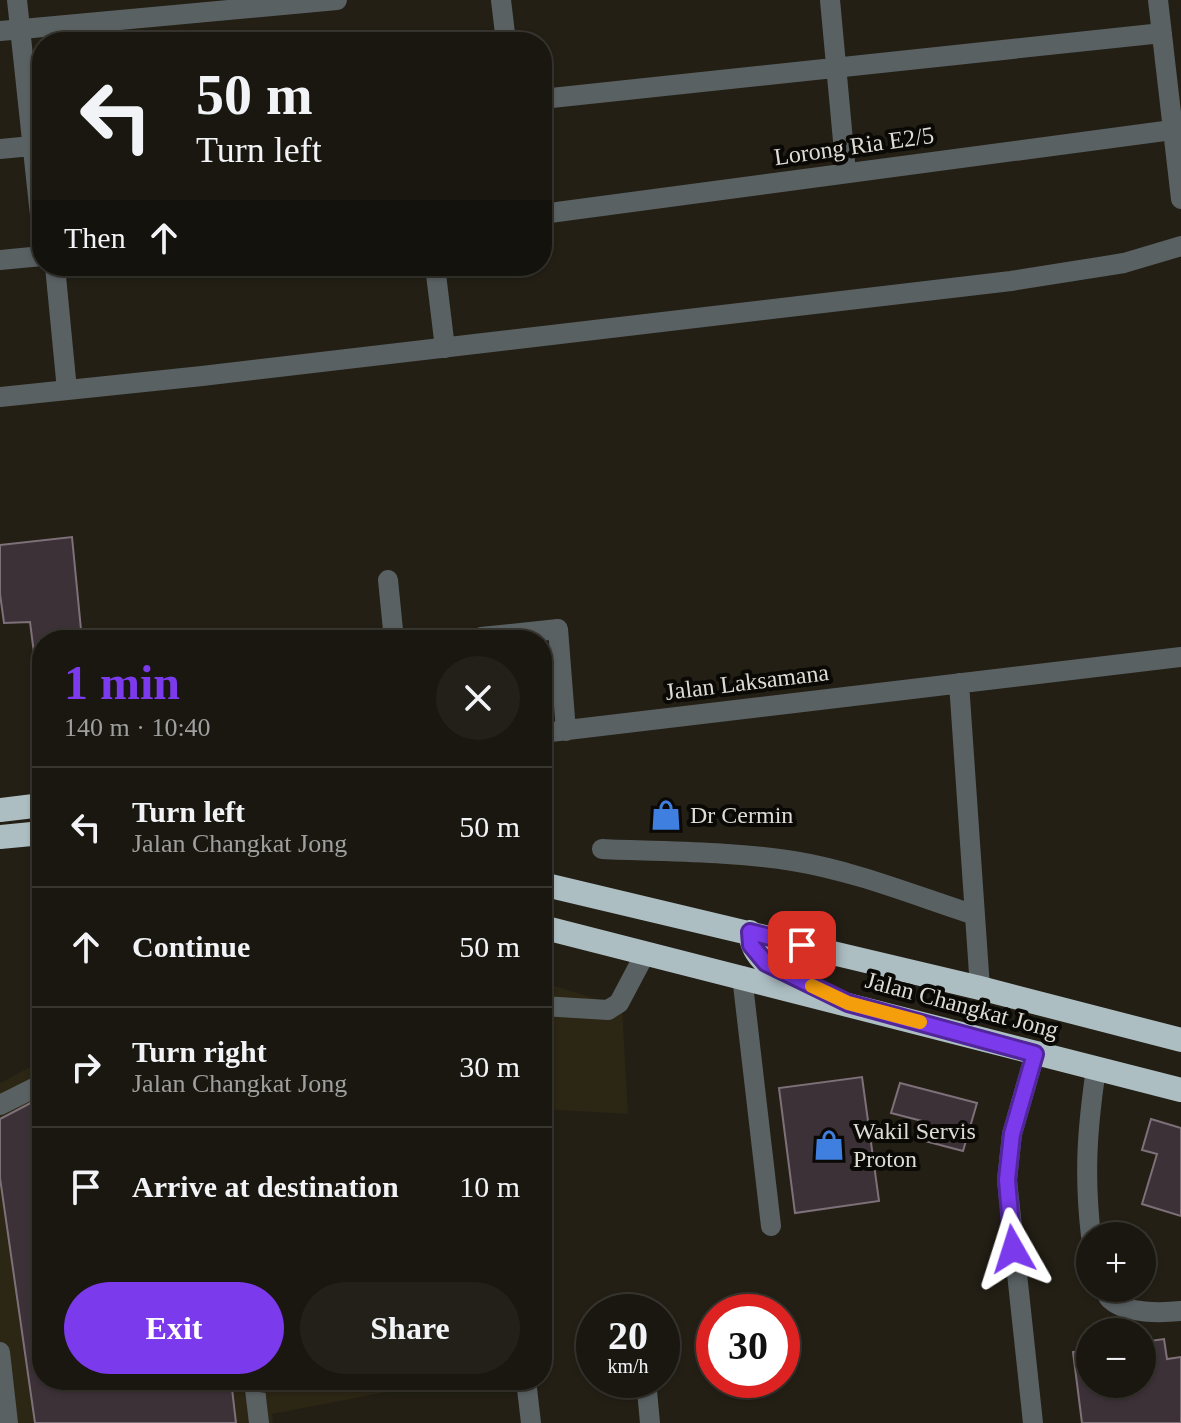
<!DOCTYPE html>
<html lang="en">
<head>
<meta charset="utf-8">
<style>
	:root { --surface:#1a1710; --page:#232019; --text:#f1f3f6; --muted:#9f9f9f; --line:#383630; --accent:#7c3aed }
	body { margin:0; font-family:Georgia,serif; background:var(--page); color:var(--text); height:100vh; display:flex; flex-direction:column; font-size:30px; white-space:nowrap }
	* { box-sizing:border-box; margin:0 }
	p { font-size:26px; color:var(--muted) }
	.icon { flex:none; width:44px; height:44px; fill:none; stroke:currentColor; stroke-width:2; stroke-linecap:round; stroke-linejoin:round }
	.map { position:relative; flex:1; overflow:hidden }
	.drawer { position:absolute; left:32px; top:630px; width:520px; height:760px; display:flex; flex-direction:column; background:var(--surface); border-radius:32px; box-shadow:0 2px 6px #0004,0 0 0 2px var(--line) }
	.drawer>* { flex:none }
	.top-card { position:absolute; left:32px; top:32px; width:520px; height:244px; border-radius:32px; box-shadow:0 2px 6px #0004,0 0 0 2px var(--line); background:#1a1710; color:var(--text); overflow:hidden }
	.fabs { position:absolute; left:1076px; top:1222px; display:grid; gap:16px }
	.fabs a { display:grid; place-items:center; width:80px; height:80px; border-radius:50%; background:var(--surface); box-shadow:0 2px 6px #0004,0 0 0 2px var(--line); font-size:40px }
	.speed { position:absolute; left:576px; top:1294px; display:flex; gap:16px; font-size:40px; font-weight:700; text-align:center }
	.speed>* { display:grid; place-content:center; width:104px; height:104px; border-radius:50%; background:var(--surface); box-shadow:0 2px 6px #0004,0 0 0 2px var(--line); line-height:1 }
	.speed small { font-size:20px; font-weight:400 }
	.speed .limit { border:12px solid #d22; background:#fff; color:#111 }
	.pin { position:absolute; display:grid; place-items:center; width:68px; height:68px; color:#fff; margin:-34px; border-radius:16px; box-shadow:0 4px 12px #0006 }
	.me { position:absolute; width:88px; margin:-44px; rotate:354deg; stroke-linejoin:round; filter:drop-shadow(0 0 6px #0008) }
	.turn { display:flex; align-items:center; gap:28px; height:168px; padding:0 32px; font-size:36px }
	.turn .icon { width:104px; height:104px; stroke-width:2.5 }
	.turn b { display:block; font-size:56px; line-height:68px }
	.then { display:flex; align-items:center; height:76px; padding:0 32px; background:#0003; gap:16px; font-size:30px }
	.round { display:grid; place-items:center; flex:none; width:84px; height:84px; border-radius:42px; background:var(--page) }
	.summary { display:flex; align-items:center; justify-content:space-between; height:136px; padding:0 32px }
	h1 { font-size:48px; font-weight:700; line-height:60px; color:var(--accent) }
	.action { display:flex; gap:16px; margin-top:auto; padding:16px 32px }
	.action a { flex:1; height:92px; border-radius:48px; background:var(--accent); color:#fff; font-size:32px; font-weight:700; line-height:92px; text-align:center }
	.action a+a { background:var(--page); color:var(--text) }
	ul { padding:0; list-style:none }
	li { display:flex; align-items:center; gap:24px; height:120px; padding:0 32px; border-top:2px solid var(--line) }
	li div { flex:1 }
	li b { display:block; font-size:30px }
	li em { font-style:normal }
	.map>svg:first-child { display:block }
	.built { fill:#2c2615 }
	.building { fill:#3d3138; stroke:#7e7078; stroke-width:2 }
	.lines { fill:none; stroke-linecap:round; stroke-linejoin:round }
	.minor { stroke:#5a6163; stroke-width:20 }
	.highway { stroke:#adbec3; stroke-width:24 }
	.route-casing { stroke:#51269a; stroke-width:20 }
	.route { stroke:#7c3aed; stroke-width:14 }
	.slow { stroke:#f59e0b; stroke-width:14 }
	.labels { text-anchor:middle; stroke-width:8; stroke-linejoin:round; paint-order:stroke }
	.street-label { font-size:24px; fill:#dfdcd5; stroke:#0b0905 }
	.poi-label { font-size:24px; fill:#dfdcd5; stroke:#0b0905; text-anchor:start }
</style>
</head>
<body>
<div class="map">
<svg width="1181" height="1423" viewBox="0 0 1181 1423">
	<rect width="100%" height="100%" fill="#231f15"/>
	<!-- built -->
	<path class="built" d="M542,982L622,1007L628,1114L542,1109Z
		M42,1061V1380H449L272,1414L273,1423H0V1083Z"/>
	<!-- building -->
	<path class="building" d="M72,537L82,640H42V716L30,622L4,623L0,594V545Z
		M862,1077L879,1201L795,1213L779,1088Z
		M900,1083L977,1103L963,1151L921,1140L926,1122L891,1113Z
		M42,1097V1380H231L236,1423H35L0,1178V1119Z
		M1151,1119L1181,1128V1216L1142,1204L1157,1154L1142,1150Z
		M1164,1339L1167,1359L1181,1357V1423H1082L1073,1352L1090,1349V1384H1142V1342Z"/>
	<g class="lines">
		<!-- minor -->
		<path class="minor" d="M17,0L42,234
			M501,0L506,42
			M830,0L846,173
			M1158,0L1181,199
			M0,31L337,0
			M542,99L1162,33
			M0,149L42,145
			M542,214L1172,130
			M0,260L42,256
			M55,266L67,390
			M435,266L445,348
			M0,397L202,376L1011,281L1124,263L1181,246
			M388,580L394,640
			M481,637L558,629L566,731
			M959,683L980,988
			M542,733L1181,657
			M602,849C665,852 730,851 793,861C855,871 916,896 975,915
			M742,976L771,1226
			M542,1006L608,1010L619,1003L646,952
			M0,1105L42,1084
			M1091,1236C1084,1175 1087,1130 1096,1069
			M1104,1288C1106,1292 1107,1297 1111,1300C1126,1314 1162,1313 1181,1311
			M0,1352L8,1423
			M526,1380L531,1423
			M646,1380L650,1423
			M259,1423L255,1389L258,1383L278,1380
			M1033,1423L1007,1180L1012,1134L1035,1054"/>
		<!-- highway -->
		<path class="highway" d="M0,810L42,805
			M0,837L42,833
			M542,884L980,988L1181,1040
			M542,927L1181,1090
			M750,932C753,961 775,970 799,981"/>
	</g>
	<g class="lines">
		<defs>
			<path id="route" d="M802,945L750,932L751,945L766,963L848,1003L1035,1054L1012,1134L1007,1180L1013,1249"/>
		</defs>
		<!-- route casing -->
		<use href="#route" class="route-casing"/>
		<!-- route -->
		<use href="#route" class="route"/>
		<!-- slow -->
		<path class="slow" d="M812,986L848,1003L920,1022"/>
	</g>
	<!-- icons -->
	<defs>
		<symbol id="shop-bare" viewBox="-9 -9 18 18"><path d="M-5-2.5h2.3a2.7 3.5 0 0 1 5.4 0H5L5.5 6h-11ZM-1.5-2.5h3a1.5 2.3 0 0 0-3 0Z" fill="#3f7fe0" stroke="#0b0905" stroke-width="2.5" paint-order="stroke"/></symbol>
	</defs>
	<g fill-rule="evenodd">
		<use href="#shop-bare" x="644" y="793" width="44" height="44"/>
		<use href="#shop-bare" x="807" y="1123" width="44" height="44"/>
	</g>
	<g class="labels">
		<!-- street labels -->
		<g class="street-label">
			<text transform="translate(854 146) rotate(-8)" y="8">Lorong Ria E2/5</text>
			<text transform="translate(747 682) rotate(-7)" y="8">Jalan Laksamana</text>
			<text transform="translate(962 1005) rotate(15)" y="8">Jalan Changkat Jong</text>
		</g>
		<!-- poi labels -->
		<g class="poi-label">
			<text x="690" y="823">Dr Cermin</text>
			<text x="853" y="1139">Wakil Servis<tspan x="853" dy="28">Proton</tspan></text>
		</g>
	</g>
</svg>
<div class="fabs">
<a>+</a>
<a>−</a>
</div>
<div class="speed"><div>20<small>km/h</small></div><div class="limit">30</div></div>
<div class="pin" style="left:802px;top:945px;background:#d93025"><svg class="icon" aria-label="arrive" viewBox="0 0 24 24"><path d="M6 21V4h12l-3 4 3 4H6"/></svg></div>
<svg class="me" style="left:1013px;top:1249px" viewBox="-20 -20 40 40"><path d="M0-17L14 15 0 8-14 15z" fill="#7c3aed" stroke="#fff" stroke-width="4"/></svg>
<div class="top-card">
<div class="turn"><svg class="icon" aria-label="left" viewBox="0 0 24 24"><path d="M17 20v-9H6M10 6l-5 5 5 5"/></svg><div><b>50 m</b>Turn left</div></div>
<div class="then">Then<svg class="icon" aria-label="ahead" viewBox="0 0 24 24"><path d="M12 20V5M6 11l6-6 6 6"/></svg></div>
</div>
<section class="drawer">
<div class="summary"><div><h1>1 min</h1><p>140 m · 10:40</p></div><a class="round"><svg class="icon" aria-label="close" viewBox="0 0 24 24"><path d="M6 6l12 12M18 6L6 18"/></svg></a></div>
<ul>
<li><svg class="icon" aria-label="left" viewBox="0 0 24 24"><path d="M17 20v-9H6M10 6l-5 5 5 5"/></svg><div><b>Turn left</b><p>Jalan Changkat Jong</p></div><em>50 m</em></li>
<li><svg class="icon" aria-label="ahead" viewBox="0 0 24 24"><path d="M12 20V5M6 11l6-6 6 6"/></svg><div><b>Continue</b></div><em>50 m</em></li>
<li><svg class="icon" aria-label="right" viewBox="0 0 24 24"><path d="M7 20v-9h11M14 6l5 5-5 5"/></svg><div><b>Turn right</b><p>Jalan Changkat Jong</p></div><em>30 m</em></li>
<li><svg class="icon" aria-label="arrive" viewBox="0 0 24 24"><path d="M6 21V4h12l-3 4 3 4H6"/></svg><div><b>Arrive at destination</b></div><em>10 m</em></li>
</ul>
<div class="action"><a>Exit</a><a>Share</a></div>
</section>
</div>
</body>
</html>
